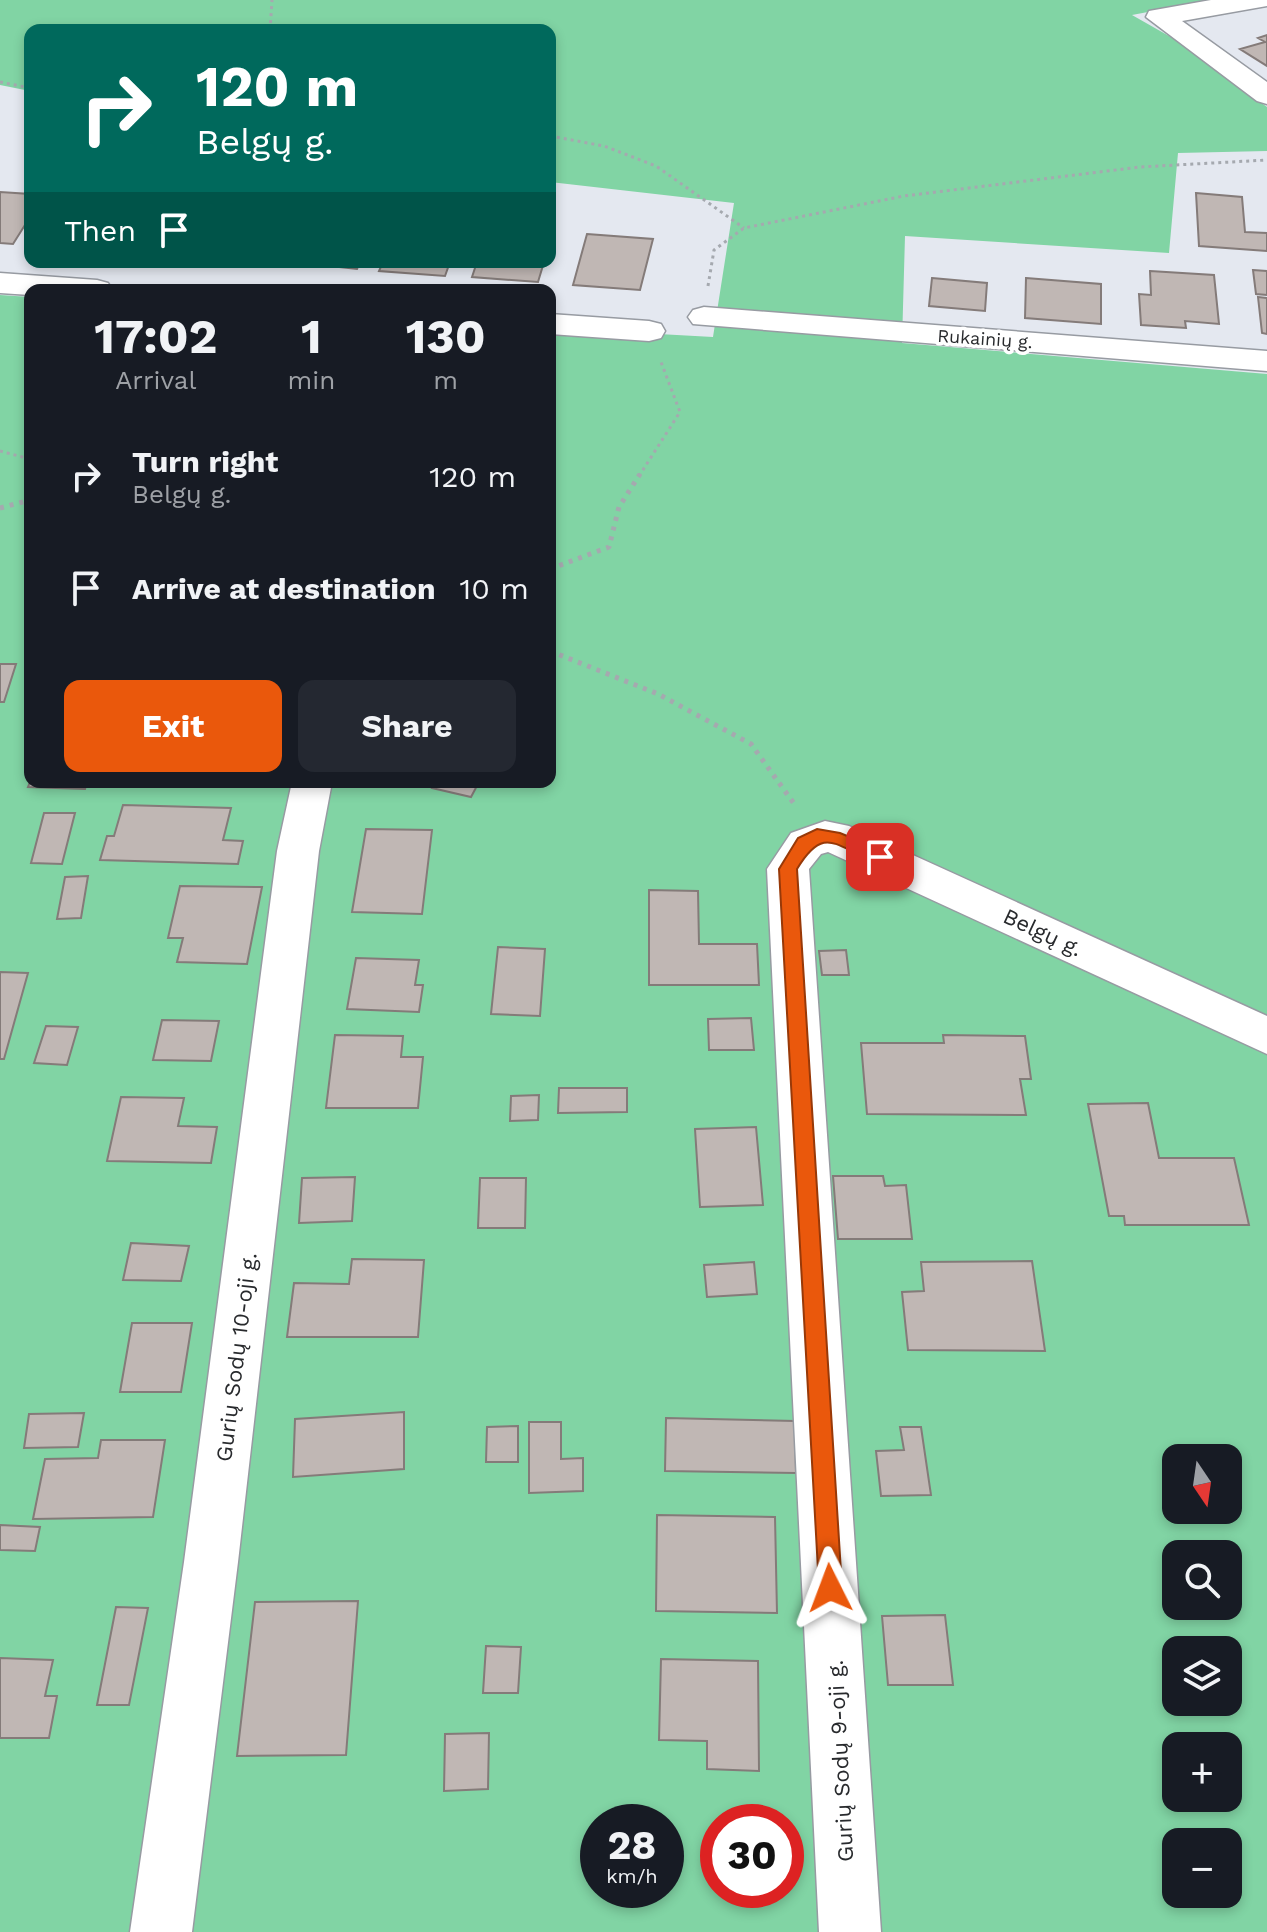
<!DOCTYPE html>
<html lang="en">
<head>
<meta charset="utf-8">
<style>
	:root { --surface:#171b24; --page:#242831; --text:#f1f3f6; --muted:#9ea1a6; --accent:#ea580c }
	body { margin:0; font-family:"Work Sans",sans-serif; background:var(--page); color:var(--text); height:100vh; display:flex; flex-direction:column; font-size:30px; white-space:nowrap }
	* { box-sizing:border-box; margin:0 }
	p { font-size:26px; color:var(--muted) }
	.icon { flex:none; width:44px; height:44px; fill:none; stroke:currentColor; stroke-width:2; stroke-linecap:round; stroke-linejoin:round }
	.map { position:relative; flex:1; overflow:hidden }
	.details { position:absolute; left:24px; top:284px; width:532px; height:504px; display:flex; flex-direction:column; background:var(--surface); border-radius:16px; box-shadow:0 4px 12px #0003 }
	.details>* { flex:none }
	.banner { position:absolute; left:24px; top:24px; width:532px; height:244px; border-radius:16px; box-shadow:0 4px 12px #0003; background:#00695c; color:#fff; overflow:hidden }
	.needle { width:52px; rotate:167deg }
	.tools { position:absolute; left:1162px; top:1444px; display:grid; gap:16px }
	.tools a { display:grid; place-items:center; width:80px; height:80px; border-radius:16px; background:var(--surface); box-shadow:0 4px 12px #0003; font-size:40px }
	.speed { position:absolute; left:580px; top:1804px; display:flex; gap:16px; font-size:40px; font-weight:700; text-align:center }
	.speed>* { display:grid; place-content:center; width:104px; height:104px; border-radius:50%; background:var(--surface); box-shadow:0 4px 12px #0003; line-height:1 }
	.speed small { font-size:20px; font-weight:400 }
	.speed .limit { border:12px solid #d22; background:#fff; color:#111 }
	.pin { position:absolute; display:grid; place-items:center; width:68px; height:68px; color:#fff; margin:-34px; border-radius:16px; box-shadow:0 4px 12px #0006 }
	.me { position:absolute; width:88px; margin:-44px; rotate:357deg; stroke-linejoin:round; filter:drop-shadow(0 0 6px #0008) }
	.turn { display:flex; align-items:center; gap:28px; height:168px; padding:0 40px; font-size:36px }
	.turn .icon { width:104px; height:104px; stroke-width:2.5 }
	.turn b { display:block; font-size:56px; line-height:68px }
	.then { display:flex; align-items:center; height:76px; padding:0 40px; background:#0003; gap:16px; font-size:30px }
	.eta { display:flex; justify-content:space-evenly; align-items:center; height:136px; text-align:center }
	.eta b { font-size:48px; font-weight:700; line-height:56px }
	.action { display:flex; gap:16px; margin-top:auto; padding:16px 40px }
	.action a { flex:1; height:92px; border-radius:16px; background:var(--accent); color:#fff; font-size:32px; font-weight:700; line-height:92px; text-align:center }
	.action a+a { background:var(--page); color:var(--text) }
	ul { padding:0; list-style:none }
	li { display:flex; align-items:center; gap:24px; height:112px; padding:0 40px }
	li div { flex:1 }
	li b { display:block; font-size:30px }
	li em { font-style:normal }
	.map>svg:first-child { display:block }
	.green { fill:#81d4a4; fill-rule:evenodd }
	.building { fill:#c0b7b4; stroke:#847b79; stroke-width:2 }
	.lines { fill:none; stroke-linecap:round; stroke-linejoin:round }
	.minor-casing { stroke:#979ba2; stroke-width:3 }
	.path-far1 { stroke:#a5a9af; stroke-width:3; stroke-dasharray:3 4; stroke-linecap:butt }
	.path { stroke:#a5a9af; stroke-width:5; stroke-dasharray:4 6; stroke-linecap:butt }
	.minor { fill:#fff; fill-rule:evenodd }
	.route { fill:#ea580c; stroke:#983908; stroke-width:2 }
	.labels { text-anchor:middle; stroke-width:7; stroke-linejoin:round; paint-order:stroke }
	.far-street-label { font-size:18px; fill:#282a2d; stroke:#fff }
	.street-label { font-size:22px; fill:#282a2d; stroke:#fff }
</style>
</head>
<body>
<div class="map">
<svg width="1267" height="1932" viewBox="0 0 1267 1932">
	<rect width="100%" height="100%" fill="#e4e8f0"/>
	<!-- green -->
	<path class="green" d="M0,0H1211L1132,15L1176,40L1267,107V151L1178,153L1169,253L905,236L902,343L1267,374V1932H0V295L30,297V782H550V328L713,337L734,203L550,182V30H30V91L0,85ZM1176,1458H1228V1510H1176ZM1176,1554H1228V1606H1176ZM1176,1650H1228V1702H1176ZM1176,1746H1228V1798H1176ZM598,1822H666V1890H598ZM718,1822H786V1890H718ZM1176,1842H1228V1894H1176Z"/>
	<!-- building -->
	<path class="building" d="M1267,35V66L1240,49L1265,42L1258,38Z
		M0,192L30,194V217L13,244L0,243Z
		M1196,193L1242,197L1245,232L1267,233V251L1199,246Z
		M587,234L653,239L640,290L573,285Z
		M293,262H360L357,269Z
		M383,262H450L445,276L379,271Z
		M477,262H544L538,282L472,277Z
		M1253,270L1267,271V295L1256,294Z
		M1150,271L1214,275L1219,324L1185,321L1186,328L1141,325L1139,294L1151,295Z
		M932,278L987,283L985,311L929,306Z
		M1026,278L1101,284V324L1025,318Z
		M1258,297L1267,298V334L1262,333Z
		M0,664H16L4,702H0Z
		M30,782H87L85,789L28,787Z
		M435,782H479L471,797L432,788Z
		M123,805L231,808L223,840L243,841L238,864L100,860L107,836H114Z
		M44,813H75L62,864L31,863Z
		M366,829L432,830L422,914L352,912Z
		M88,876L81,918L57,919L65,877Z
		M180,886L262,887L247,964L177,962L183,938H168Z
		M649,890L698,891L699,944H757L759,985H649Z
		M498,947L545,949L540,1016L491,1014Z
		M846,950L849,975H822L819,951Z
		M356,958L419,960L415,985H423L419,1012L347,1009Z
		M0,972L28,973L4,1059H0Z
		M751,1018L754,1050H709L708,1019Z
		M162,1020L219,1021L211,1061L153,1060Z
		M46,1026L78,1027L67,1065L34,1063Z
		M335,1035L403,1036L401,1057H423L418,1108H326Z
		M943,1035L1025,1036L1031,1079H1020L1026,1115L867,1114L861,1043H944Z
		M559,1088H627V1112L558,1113Z
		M539,1095L538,1120L510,1121L511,1096Z
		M121,1097L184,1098L178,1126L217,1127L211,1163L107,1161Z
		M1148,1103L1159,1158H1234L1249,1225H1125L1124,1216H1109L1088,1104Z
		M756,1127L763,1205L700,1207L695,1129Z
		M833,1176H883L885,1186L906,1185L912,1239H838Z
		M355,1177L352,1221L299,1223L302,1178Z
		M480,1178H526L525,1228H478Z
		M131,1243L189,1246L181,1281L123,1280Z
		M352,1259L424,1260L418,1337H287L294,1283L349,1284Z
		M1032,1261L1045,1351L908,1350L902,1292L924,1291L921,1262Z
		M754,1262L757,1294L707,1297L704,1265Z
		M132,1323H192L181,1392H120Z
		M404,1412V1469L293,1477L295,1419Z
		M84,1413L78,1447L24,1448L29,1414Z
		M666,1418L795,1421L796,1473L665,1471Z
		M529,1422H561V1459L583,1458V1491L529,1493Z
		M518,1426V1462H486L487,1427Z
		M900,1427H921L931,1495L881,1496L876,1451L904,1450Z
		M101,1440H165L153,1517L33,1519L45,1459L98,1458Z
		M657,1515L775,1517L777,1613L656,1611Z
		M0,1525L40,1527L35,1551L0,1550Z
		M358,1601L346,1755L237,1756L255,1602Z
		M116,1607L148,1608L129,1705H97Z
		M945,1615L953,1685H888L882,1616Z
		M486,1646L521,1647L518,1693H483Z
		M0,1658L53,1660L45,1696H57L49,1738H0Z
		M661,1659L758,1661L759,1771L707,1769V1741L659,1740Z
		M489,1733L488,1789L444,1791L445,1734Z"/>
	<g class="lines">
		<defs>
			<path id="minor" d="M1211,0H1267V6L1182,21L1267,82V104L1257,101L1146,17L1149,11Z
				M0,273L97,280L108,283L113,290H30V295L0,293Z
				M704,307L1267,351V371L693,324L688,317L693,310Z
				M550,314L649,321L661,324L665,331L661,338L649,341L550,334Z
				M292,782H332L319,851L238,1562L192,1932H130L184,1562L277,851Z
				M825,821L849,826L1267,1016V1054L828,852L821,854L809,869L881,1932H819L767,869L791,833Z"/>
		</defs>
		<!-- minor casing -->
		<use href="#minor" class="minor-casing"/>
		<!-- path-far1 -->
		<path class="path-far1" d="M270,30L272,0
			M0,82L30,88
			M550,136L604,146L656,166L744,228
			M708,286L714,250L744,228L904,196L1140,167L1267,160
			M0,451L30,459
			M639,476L680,412L661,362"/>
		<!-- path -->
		<path class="path" d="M0,508L30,500
			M550,569L609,547L619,507L640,474
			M550,651L658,694L751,744L795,805"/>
		<!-- minor -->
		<use href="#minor" class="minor"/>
	</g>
	<!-- route -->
	<path class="route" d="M817,829L840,833L886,852L889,857L880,863C837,850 826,821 797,869L842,1588L838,1596L830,1599L822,1596L819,1588L779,869L798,838Z"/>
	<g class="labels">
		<!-- far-street labels -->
		<g class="far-street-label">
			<text transform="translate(985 339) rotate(4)" y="6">Rukainių g.</text>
		</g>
		<!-- street labels -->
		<g class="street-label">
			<text transform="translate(1043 932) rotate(25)" y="8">Belgų g.</text>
			<text transform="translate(236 1357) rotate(-83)" y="8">Gurių Sodų 10-oji g.</text>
			<text transform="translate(840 1761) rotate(-93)" y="8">Gurių Sodų 9-oji g.</text>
		</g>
	</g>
</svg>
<div class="tools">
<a><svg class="needle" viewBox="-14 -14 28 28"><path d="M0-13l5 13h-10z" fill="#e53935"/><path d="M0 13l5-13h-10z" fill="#9ea1a6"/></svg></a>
<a><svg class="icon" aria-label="search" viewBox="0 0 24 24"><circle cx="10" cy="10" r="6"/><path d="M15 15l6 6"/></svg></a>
<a><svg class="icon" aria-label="layers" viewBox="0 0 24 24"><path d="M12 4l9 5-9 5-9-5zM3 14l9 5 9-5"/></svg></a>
<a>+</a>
<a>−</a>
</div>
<div class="speed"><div>28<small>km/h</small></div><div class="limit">30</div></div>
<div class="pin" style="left:880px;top:857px;background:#d93025"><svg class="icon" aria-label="arrive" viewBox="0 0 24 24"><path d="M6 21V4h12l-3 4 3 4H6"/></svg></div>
<svg class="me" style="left:830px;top:1588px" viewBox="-20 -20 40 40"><path d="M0-17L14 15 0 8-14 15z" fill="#ea580c" stroke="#fff" stroke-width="4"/></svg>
<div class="banner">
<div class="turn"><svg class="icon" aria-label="right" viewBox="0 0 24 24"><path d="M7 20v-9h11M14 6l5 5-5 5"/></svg><div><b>120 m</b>Belgų g.</div></div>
<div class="then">Then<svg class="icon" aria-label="arrive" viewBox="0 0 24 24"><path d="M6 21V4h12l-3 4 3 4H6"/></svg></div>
</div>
<section class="details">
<div class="eta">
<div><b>17:02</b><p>Arrival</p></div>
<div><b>1</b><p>min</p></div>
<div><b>130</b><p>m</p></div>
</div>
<ul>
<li><svg class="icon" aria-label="right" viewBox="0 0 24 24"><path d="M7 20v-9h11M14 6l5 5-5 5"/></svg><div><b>Turn right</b><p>Belgų g.</p></div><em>120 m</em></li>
<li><svg class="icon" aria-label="arrive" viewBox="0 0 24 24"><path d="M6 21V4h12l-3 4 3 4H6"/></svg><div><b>Arrive at destination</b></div><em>10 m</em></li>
</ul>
<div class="action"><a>Exit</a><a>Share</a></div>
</section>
</div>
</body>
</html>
